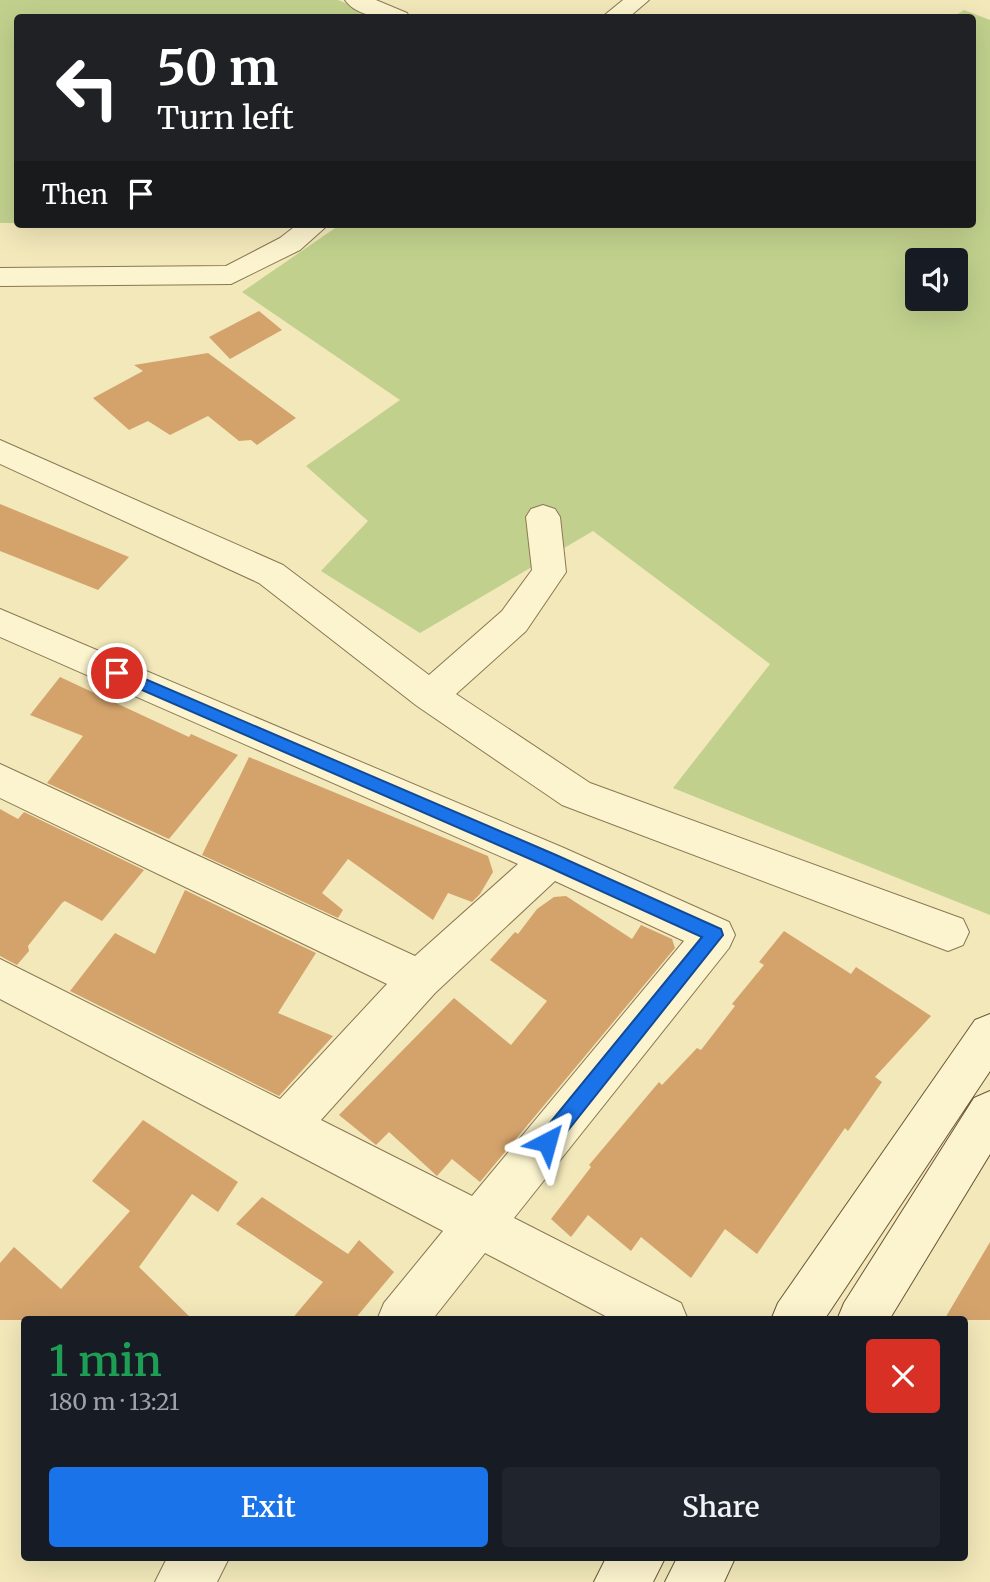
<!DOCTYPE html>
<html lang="en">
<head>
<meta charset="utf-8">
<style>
	:root { --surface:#171b24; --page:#20242c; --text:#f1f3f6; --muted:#9ea1a6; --accent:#1a73e8 }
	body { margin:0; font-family:Merriweather,serif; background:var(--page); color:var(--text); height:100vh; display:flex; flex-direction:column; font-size:26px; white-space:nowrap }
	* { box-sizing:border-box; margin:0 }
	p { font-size:23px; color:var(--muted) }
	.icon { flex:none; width:38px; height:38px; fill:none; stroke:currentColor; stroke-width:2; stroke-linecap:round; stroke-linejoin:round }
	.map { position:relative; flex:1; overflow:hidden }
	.details { position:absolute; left:21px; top:1316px; width:947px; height:245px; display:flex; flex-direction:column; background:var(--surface); border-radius:7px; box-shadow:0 7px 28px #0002 }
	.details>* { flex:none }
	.top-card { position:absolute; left:14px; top:14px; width:962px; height:214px; border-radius:7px; box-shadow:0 7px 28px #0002; background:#202124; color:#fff; overflow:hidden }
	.fabs { position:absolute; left:905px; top:248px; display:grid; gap:14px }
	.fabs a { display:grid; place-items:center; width:63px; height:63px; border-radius:7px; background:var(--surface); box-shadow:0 7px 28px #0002; font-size:35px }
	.pin { position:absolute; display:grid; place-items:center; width:60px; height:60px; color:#fff; margin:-30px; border:4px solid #fff; border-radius:50%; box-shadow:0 2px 7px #0007 }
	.me { position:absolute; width:77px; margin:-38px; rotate:39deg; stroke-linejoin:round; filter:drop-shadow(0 0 5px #0008) }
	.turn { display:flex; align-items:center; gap:24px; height:147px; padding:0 28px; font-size:32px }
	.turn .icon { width:91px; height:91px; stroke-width:2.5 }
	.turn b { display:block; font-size:49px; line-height:60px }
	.then { display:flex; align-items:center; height:66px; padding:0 28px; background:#0003; gap:14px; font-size:26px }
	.round { display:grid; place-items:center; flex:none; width:74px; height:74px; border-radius:7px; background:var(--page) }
	.head { display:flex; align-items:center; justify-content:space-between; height:119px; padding:0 28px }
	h1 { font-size:42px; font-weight:600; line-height:52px; color:#1e9e55 }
	.button { display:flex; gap:14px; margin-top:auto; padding:14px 28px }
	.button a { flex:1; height:80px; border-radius:7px; background:var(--accent); color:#fff; font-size:28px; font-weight:600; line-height:80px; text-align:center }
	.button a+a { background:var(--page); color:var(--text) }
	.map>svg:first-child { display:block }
	.green { fill:#c1d18d; fill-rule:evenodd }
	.building { fill:#d4a36c }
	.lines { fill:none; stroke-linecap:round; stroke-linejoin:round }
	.street-casing { stroke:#8a7753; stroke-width:2 }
	.secondary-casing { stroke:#6c5736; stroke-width:2 }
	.street { fill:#fcf4ce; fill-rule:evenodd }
	.secondary { fill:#fcf4ce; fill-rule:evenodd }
	.route { fill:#1a73e8; stroke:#114b97; stroke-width:2 }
</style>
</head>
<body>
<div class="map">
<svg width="990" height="1582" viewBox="0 0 990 1582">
	<rect width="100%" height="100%" fill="#f2e8ba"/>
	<!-- green -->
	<path class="green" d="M0,0H338L379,17L18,18L17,223H0Z
		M964,10L990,20V915L673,788L770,664L593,531L420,633L321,571L368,521L306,466L400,400L242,292L341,224H973V18L953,17ZM917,261H956V299H917Z"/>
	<!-- building -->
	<path class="building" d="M259,311L282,330L230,359L209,337Z
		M208,353L296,418L257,445L251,440L239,441L208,416L170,435L148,421L129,430L93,398L143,371L134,365Z
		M0,504L129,557L98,590L0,551Z
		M60,677L189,737L191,734L238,755L169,839L47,783L83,736L30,715Z
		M249,757L488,856L493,872L480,894L472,902L448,893L433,920L348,859L322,893L343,910L338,918L202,855Z
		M0,809L18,819L24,812L144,870L102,921L65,901L62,903L28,946L29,951L17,965L0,956Z
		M185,890L316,953L278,1013L333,1036L279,1096L70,991L115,933L155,954Z
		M566,896L632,939L641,925L672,939L675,948L480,1182L452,1159L437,1176L389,1132L376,1145L339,1115L454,998L511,1045L547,1001L490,960L515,932L518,934L537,909L554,897Z
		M784,931L851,974L856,967L931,1016L875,1077L882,1082L848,1131L845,1128L757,1254L725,1229L691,1278L641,1237L631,1251L588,1215L571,1237L551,1219L591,1167L589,1165L659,1082L662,1085L697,1048L701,1050L735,1006L732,1004L764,965L759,962Z
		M143,1120L238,1182L218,1212L192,1194L139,1267L193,1320H0V1263L14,1247L61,1289L130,1211L92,1181Z
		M262,1197L348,1254L359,1240L394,1272L354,1320H291L323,1282L236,1224Z
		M990,1242V1320H944Z"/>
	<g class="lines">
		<defs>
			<path id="street" d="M345,0H376L407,13L410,18C390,18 358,19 345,0Z
				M623,0H649L628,18H601Z
				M298,224H329L300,250L231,284L0,286V268L226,266L280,238Z
				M0,440L283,565L429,675L502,611L532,570L526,517L531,509L543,505L555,509L560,517L566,572L526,631L456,694L590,783L963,919L969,932L963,945L948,951L562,805L417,706L259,583L0,464Z
				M0,609L564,848L729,922L735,935L729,948L514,1218L681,1303L688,1320H613L485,1253L432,1320H377L384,1303L443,1231L0,999V959L280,1099L387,984L0,798V764L415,956L518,864L0,637ZM555,881L684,941L472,1196L321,1120L435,993Z
				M167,1558H229L217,1582H155Z"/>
			<path id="secondary" d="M990,1014V1071L824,1320H771L778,1303L975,1020Z
				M990,1091V1154L889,1320H837L844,1303L974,1098Z
				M606,1558H665L653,1582H594Z
				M677,1558H735L724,1582H665Z"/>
		</defs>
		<!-- street casing -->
		<use href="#street" class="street-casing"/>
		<!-- secondary casing -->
		<use href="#secondary" class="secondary-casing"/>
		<!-- street -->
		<use href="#street" class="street"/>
		<!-- secondary -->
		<use href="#secondary" class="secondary"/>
	</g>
	<!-- route -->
	<path class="route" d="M117,667L556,855L721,929L723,935L554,1148L547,1151L540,1148L538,1142L540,1135L702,937L544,865L112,677L109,673Z"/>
</svg>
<div class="fabs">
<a><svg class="icon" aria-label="sound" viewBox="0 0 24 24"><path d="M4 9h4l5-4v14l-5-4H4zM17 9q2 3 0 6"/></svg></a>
</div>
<div class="pin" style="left:117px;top:673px;background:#d93025"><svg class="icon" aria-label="arrive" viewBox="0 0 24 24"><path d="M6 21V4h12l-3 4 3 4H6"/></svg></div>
<svg class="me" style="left:547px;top:1142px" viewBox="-20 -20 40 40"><path d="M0-17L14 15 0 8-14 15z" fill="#1a73e8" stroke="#fff" stroke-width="4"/></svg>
<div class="top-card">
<div class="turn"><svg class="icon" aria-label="left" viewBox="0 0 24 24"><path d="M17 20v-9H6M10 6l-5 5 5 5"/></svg><div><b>50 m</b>Turn left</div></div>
<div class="then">Then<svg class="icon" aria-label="arrive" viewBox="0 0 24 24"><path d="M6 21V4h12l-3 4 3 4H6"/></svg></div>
</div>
<section class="details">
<div class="head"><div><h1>1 min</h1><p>180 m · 13:21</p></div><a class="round" style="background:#d93025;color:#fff"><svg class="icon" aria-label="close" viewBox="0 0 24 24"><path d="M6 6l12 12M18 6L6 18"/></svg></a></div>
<div class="button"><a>Exit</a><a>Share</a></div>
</section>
</div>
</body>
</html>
